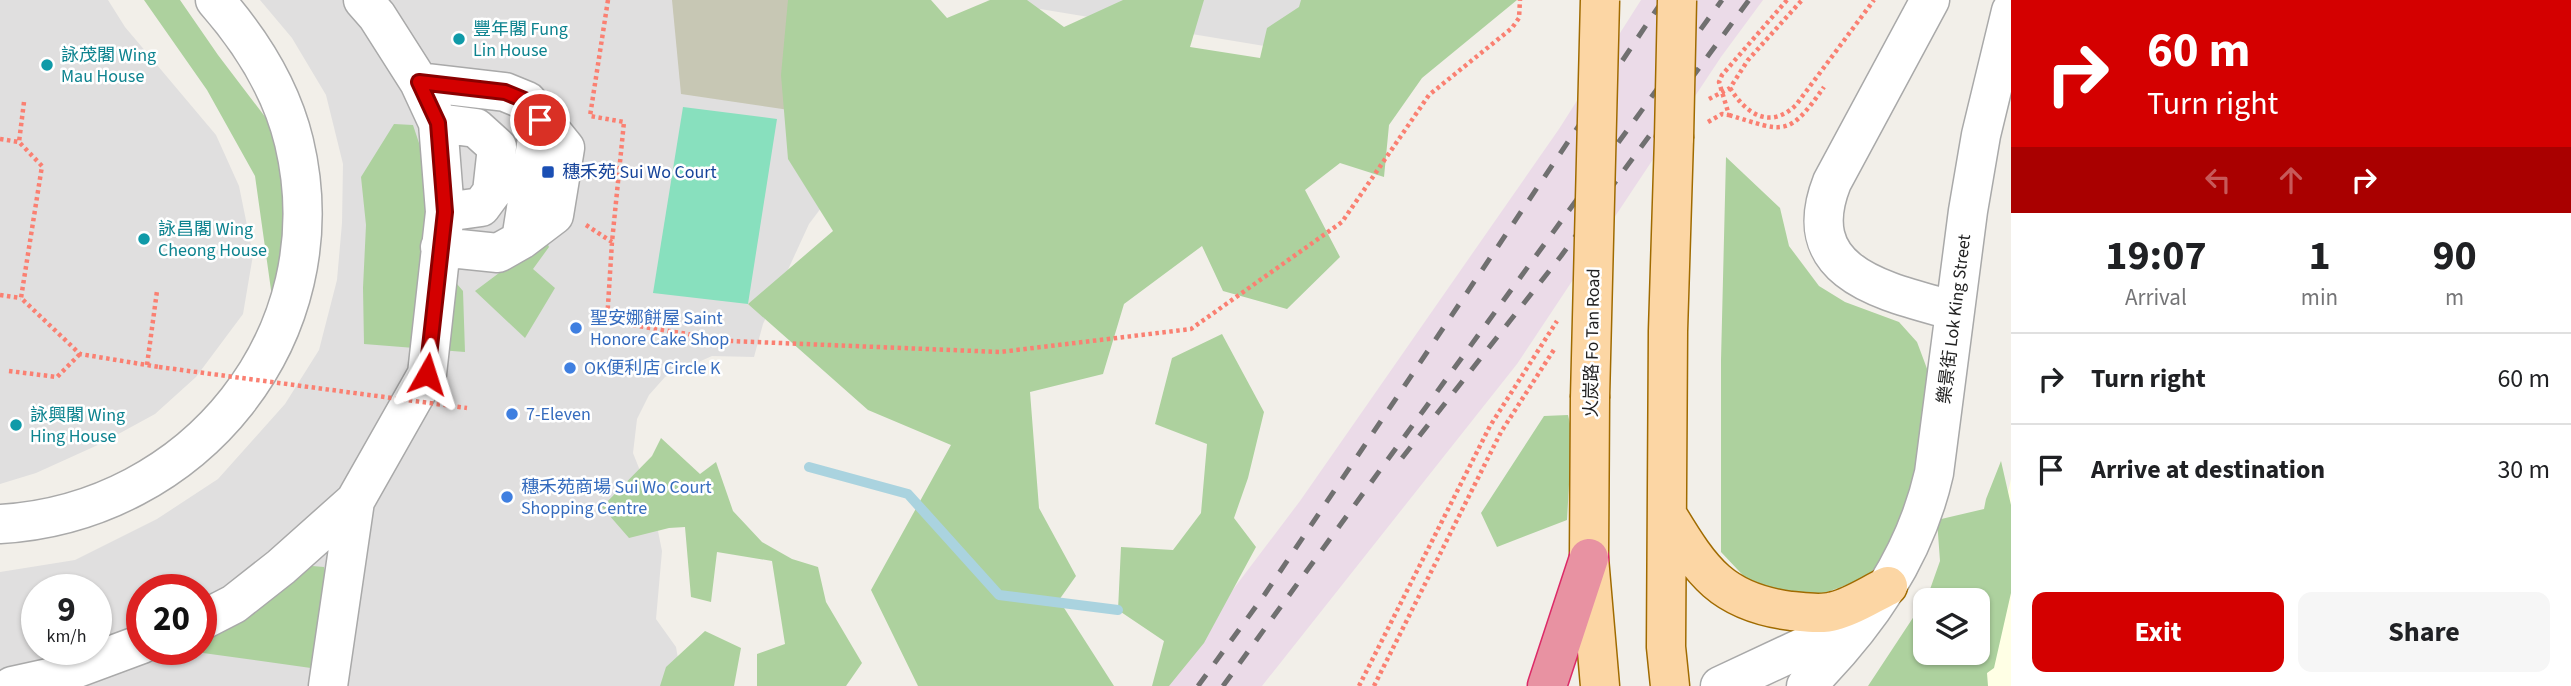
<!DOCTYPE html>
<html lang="en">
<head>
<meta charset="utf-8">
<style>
	:root { --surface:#fff; --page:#f6f6f6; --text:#202124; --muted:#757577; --line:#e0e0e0; --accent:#d40000 }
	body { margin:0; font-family:"Source Sans 3","Noto Sans TC",sans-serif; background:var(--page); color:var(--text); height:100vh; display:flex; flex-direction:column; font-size:26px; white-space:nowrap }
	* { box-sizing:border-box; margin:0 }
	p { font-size:23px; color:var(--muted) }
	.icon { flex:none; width:38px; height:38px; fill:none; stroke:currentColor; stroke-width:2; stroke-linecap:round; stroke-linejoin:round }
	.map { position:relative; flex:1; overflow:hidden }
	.drawer { display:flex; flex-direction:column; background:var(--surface); width:560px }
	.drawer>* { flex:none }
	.top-card { background:#d40000; color:#fff; overflow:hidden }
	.tools { position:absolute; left:1913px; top:588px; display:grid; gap:14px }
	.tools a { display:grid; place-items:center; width:77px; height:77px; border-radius:14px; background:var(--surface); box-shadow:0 2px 5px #0004; font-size:35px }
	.speed { position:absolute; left:21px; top:574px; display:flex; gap:14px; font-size:35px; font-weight:700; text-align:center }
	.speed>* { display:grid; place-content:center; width:91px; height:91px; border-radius:50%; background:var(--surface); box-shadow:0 2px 5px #0004; line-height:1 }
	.speed small { font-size:18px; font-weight:400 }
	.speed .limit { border:10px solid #d22; background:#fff; color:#111 }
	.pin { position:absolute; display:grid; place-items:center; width:60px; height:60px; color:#fff; margin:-30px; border:4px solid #fff; border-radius:50%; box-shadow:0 2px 7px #0007 }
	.me { position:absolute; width:77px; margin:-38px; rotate:6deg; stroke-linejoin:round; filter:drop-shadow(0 0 5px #0008) }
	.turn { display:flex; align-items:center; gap:24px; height:147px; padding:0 21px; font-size:32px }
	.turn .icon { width:91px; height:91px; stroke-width:2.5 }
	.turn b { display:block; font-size:49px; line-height:60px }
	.lanes { display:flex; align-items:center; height:66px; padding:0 21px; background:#0003; justify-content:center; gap:35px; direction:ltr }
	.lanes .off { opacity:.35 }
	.eta { display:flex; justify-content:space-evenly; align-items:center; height:119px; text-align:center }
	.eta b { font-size:42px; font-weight:700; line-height:49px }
	.cta { display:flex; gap:14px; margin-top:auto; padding:14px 21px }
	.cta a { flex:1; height:80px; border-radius:14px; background:var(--accent); color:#fff; font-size:28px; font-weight:700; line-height:80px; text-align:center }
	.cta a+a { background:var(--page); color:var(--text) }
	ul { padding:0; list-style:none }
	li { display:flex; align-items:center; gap:21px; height:91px; padding:0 21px; border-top:2px solid var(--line) }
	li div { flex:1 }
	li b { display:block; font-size:26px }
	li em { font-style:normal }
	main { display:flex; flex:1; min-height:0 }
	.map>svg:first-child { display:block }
	.residential { fill:#e0dfdf; fill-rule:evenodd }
	.industrial { fill:#ebdbe8 }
	.education { fill:#ffffe5 }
	.construction { fill:#c7c7b4 }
	.forest { fill:#add19e; fill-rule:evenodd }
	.pitch { fill:#88e0be }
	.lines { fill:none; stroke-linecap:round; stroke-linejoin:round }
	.stream { stroke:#aad3df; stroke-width:10 }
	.minor-casing { stroke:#a9a9a9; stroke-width:41 }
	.major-casing { stroke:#a06b00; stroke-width:41 }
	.highway-casing { stroke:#dc2a67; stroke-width:41 }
	.path { stroke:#fa8072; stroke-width:4.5; stroke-dasharray:3.5 3.5; stroke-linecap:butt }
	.minor { stroke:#fff; stroke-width:38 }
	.major { stroke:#fcd6a4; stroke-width:38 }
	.highway { stroke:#e892a2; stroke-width:38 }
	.rail { stroke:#707070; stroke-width:5; stroke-dasharray:14 14; stroke-linecap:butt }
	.major-bridge-casing { stroke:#a06b00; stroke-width:41; stroke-linecap:butt }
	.path-bridge { stroke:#fa8072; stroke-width:4.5; stroke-dasharray:3.5 3.5; stroke-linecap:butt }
	.major-bridge { stroke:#fcd6a4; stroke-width:38 }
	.route-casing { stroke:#8a0000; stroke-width:18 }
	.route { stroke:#d40000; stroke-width:12 }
	.culture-dot { fill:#0f9aa8; stroke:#fff; stroke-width:2.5 }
	.transit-dot { fill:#1a4fb4; stroke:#fff; stroke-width:2.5 }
	.shop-dot { fill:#3f7fe0; stroke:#fff; stroke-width:2.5 }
	.labels { text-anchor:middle; stroke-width:5; stroke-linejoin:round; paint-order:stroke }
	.culture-label { font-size:18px; fill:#0d838f; stroke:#fff; text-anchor:start }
	.transit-label { font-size:18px; fill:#164399; stroke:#fff; text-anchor:start }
	.shop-label { font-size:18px; fill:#366cbe; stroke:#fff; text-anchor:start }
	.street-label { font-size:18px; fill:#222; stroke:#fff }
</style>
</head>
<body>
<main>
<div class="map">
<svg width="2011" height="686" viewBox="0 0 2011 686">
	<rect width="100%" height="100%" fill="#f2efe9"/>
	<!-- residential -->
	<path class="residential" d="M0,0H108L125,27L216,135L239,186L253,255L243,314L196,377L155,414L100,444L36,473L0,484Z
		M260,0H820L869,144L809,224L763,324L754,357L712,356L665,377L649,395L637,419L633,453L652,501L662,551L656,619L676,647L682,682L681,686H0V572L75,560L157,519L218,479L285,404L319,350L337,280L342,223L343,164L326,95L292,38ZM37,590H96V649H37ZM142,590H201V649H142Z
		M986,0H1313L1295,51Z"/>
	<!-- industrial -->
	<path class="industrial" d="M1641,0H1763L1721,57L1517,364L1262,686H1160L1300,501L1559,129Z"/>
	<!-- education -->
	<path class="education" d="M2011,479V686H1982L2002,519Z"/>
	<!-- construction -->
	<path class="construction" d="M672,0H820L837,117L681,94Z"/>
	<!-- forest -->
	<path class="forest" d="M144,0H180L218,55L282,139L285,271L272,324L252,343L272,297L255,176L207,90Z
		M788,0H931L947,18L990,0H1027L1064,27L1123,0H1204L1190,47L1260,58L1267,28L1299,7L1301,0H1517L1422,78L1389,125L1384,177L1340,163L1305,190L1340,257L1287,309L1223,291L1202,246L1124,304L1103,374L1030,392L1039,508L1076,576L1059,600L1114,686H918L871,590L951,445L868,410L748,304L833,231L788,159L781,75Z
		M394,124L413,125L428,170L427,249L463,291L465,352L364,344L363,288L366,225L361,177Z
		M1726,157L1780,208L1789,246L1819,286L1845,302L1899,322L1917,342L1929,374L1915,468L1904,521L1882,572L1819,595L1754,587L1721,552V360Z
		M535,215L549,247L533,269L555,288L525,338L475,291L507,267Z
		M1222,334L1264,412L1248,478L1234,518L1256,547L1204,643L1169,686H1152L1164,641L1118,610L1121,547L1173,550L1201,513L1207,444L1155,424L1172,358Z
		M1568,415L1572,432L1567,520L1497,547L1481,513L1544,416Z
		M661,438L700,474L716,462L733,511L762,542L792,559L818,567L826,602L862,663L846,686H757V654L785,644L772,561L717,552L711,602L691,597L685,527L669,528L629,538L602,507L652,456Z
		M2001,461L2011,505V593L1994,668L1987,673L1988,686H1868L1928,595L1940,561L1937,520L1984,509L1986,499ZM1925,600H1978V653H1925Z
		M265,562L324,567L331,600L318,669L203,653L201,635Z
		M705,631L741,648L734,686H660L666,667Z"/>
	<!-- pitch -->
	<path class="pitch" d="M683,107L777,119L748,304L653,293Z"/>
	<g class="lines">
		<!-- stream -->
		<path class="stream" d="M809,467L908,494L999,595L1118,610"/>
		<defs>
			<path id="minor" d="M1930,0L1832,182C1795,276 1889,292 1955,311
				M419,82L505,92L527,101L565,148L554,215L521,240L498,253L440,247
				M438,123L476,128L497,147L492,192L481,207L445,212
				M521,240L540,120
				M0,524C194,513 340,335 294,142C281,88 251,41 215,0
				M201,621L234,604L281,567L355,501L427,374L445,212L438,123L419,82L377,16L363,0
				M12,686L53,677L142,644
				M328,686L355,501
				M1720,686L1857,622
				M1806,686C1867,625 1915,557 1934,473L1968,211L1981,135L2011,11"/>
			<path id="major" d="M1590,398L1589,558L1600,686
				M1668,516C1702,572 1722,602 1791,611C1804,612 1821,615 1834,611C1852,607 1871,594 1888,586
				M1670,686L1666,647L1668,331L1674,138"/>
			<path id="highway" d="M1547,686L1589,558"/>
		</defs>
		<!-- minor casing -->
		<use href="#minor" class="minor-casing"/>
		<!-- major casing -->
		<use href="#major" class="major-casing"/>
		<!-- highway casing -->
		<use href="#highway" class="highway-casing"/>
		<!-- path -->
		<path class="path" d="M608,0L590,116L624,122L612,242L607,321L731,341L1000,352L1191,329L1342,222L1429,95L1512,28L1519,18L1520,0
			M1730,88C1746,114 1770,130 1796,105L1874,0
			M1709,99L1730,88L1748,60L1802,0
			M24,102L19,142L42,166L21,298L80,354L159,367
			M1729,115C1785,132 1788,138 1824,87
			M1708,122L1722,114L1729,115L1719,82L1722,75L1787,0
			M0,139L19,142
			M586,225L612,242
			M0,295L21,298
			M147,365L157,291
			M9,371L57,377L80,354
			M1359,686L1490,426L1557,321
			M1374,686L1501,432L1555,348"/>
		<!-- minor -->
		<use href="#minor" class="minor"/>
		<!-- major -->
		<use href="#major" class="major"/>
		<!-- highway -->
		<use href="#highway" class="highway"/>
		<!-- rail -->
		<path class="rail" d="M1402,458L1561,256L1749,0
			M1198,686L1265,594L1663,0
			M1223,686L1722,0"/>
		<defs>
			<path id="major-bridge" d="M1674,138L1677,0
				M1590,398L1600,0"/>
		</defs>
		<!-- major-bridge casing -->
		<use href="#major-bridge" class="major-bridge-casing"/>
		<!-- path-bridge -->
		<path class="path-bridge" d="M159,367L467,408"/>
		<!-- major-bridge -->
		<use href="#major-bridge" class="major-bridge"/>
	</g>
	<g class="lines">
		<defs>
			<path id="route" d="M427,374L445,212L438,123L419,82L505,92L527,101L540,120"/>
		</defs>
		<!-- route casing -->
		<use href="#route" class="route-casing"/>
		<!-- route -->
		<use href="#route" class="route"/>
	</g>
	<!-- markers -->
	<g class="culture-dot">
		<circle cx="459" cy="39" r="7"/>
		<circle cx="47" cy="65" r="7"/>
		<circle cx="144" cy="239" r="7"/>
		<circle cx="16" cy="425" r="7"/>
	</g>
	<rect class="transit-dot" x="541" y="165" width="14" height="14" rx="3.5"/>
	<g class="shop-dot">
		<circle cx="576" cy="328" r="7"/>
		<circle cx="570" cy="368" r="7"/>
		<circle cx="512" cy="414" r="7"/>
		<circle cx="507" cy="497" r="7"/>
	</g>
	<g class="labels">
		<!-- culture labels -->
		<g class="culture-label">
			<text x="473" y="35">豐年閣 Fung<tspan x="473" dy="21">Lin House</tspan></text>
			<text x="61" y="61">詠茂閣 Wing<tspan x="61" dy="21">Mau House</tspan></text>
			<text x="158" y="235">詠昌閣 Wing<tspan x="158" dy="21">Cheong House</tspan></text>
			<text x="30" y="421">詠興閣 Wing<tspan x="30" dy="21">Hing House</tspan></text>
		</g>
		<!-- transit labels -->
		<g class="transit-label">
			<text x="562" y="178">穗禾苑 Sui Wo Court</text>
		</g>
		<!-- shop labels -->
		<g class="shop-label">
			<text x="590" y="324">聖安娜餅屋 Saint<tspan x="590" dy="21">Honore Cake Shop</tspan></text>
			<text x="584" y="374">OK便利店 Circle K</text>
			<text x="526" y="420">7-Eleven</text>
			<text x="521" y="493">穗禾苑商場 Sui Wo Court<tspan x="521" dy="21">Shopping Centre</tspan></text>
		</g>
		<!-- street labels -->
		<g class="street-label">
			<text transform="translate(1954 319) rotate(-83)" y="6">樂景街 Lok King Street</text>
			<text transform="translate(1592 343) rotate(-89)" y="6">火炭路 Fo Tan Road</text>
		</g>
	</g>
</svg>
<div class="tools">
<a><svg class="icon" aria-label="layers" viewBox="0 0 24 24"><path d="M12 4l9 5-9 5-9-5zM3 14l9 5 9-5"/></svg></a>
</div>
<div class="speed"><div>9<small>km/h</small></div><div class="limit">20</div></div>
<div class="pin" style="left:540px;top:120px;background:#d93025"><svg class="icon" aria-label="arrive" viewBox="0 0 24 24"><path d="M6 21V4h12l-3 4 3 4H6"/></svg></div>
<svg class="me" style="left:427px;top:374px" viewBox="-20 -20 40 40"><path d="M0-17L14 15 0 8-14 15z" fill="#d40000" stroke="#fff" stroke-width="4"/></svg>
</div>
<section class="drawer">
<div class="top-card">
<div class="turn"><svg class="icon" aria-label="right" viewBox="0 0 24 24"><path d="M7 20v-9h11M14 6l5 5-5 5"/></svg><div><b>60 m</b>Turn right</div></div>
<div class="lanes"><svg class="icon off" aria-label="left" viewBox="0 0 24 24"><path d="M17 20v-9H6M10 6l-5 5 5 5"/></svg><svg class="icon off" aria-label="ahead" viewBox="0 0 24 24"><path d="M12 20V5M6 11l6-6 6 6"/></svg><svg class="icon" aria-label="right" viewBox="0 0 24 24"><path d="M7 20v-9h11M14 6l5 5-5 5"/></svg></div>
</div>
<div class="eta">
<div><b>19:07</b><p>Arrival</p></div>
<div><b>1</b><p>min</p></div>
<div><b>90</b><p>m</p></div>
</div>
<ul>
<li><svg class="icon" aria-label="right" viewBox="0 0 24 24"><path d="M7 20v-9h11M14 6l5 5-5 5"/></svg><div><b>Turn right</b></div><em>60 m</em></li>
<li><svg class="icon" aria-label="arrive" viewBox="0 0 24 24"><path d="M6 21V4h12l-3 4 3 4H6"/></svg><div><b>Arrive at destination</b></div><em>30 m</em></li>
</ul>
<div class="cta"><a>Exit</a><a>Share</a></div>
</section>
</main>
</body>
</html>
